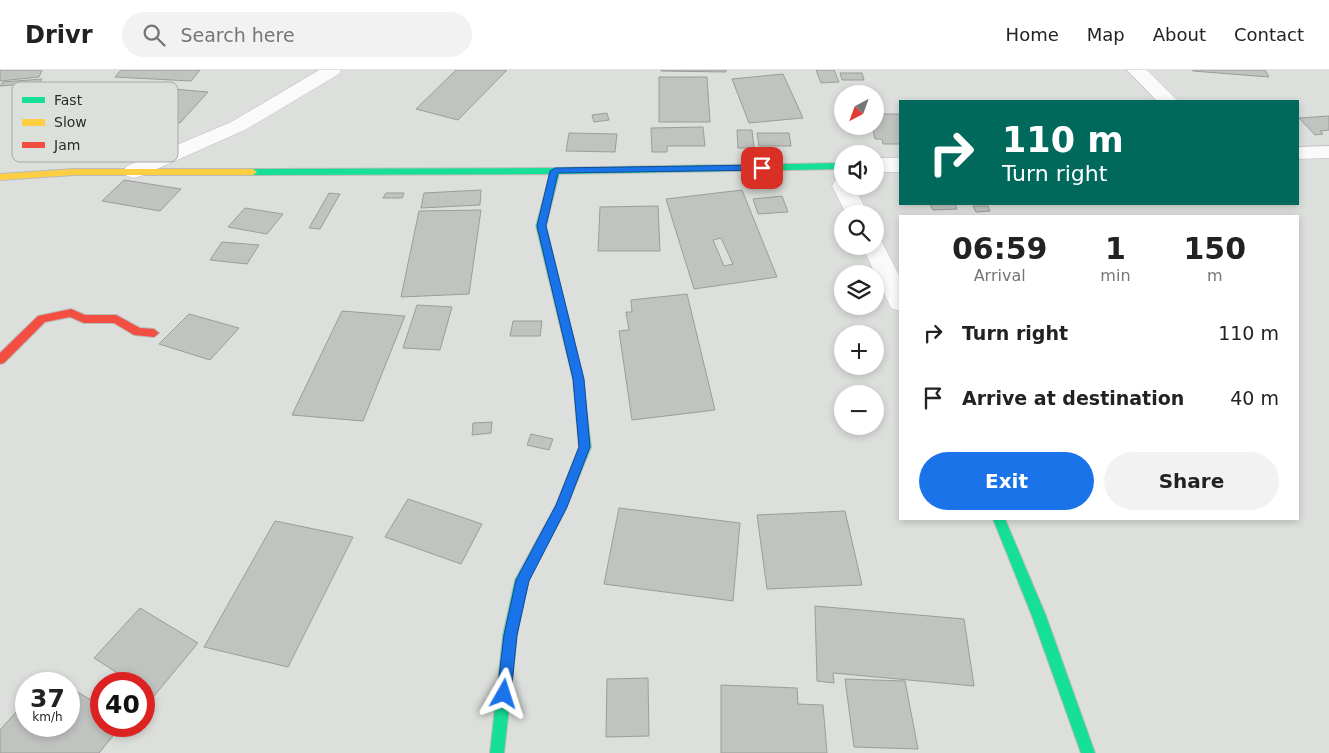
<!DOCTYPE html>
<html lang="en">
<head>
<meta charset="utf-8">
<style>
	:root { --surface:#fff; --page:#f2f2f2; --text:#222; --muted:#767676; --line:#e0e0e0; --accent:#1a73e8 }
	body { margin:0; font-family:"DejaVu Sans",sans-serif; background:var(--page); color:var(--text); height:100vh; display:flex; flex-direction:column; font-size:19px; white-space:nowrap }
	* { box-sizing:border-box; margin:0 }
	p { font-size:16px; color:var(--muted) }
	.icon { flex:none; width:28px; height:28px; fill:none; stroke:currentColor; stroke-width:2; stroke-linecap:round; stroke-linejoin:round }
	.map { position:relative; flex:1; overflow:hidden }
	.sheet { position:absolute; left:899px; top:145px; width:400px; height:305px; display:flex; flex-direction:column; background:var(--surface); border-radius:0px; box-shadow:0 2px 8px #0003 }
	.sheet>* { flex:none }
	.top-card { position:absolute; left:899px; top:30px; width:400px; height:105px; border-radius:0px; box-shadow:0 2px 8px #0003; background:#00695c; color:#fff; overflow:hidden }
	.needle { width:32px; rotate:221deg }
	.controls { position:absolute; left:834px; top:15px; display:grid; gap:10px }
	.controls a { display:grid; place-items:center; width:50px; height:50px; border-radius:50%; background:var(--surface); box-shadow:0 2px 8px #0003; font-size:25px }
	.speed { position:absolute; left:15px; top:602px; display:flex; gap:10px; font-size:25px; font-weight:700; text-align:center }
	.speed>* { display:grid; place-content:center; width:65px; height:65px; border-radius:50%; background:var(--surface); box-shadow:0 2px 8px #0003; line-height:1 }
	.speed small { font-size:12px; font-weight:400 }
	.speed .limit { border:8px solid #d22; background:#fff; color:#111 }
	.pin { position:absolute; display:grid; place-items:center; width:42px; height:42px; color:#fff; margin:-21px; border-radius:10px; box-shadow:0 2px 8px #0006 }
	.me { position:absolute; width:55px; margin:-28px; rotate:6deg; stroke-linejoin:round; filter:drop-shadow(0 0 4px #0008) }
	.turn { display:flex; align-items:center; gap:18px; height:105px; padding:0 20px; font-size:22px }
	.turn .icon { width:65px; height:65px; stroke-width:2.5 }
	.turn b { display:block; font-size:35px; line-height:42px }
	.eta { display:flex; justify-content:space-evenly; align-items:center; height:85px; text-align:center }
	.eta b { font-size:30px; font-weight:700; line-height:35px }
	.action { display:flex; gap:10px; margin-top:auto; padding:10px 20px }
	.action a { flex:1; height:58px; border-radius:30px; background:var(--accent); color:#fff; font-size:20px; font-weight:700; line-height:58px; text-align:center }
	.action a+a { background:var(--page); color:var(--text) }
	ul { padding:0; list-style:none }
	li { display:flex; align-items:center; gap:15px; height:65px; padding:0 20px }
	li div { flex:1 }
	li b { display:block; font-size:19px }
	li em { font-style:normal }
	header { display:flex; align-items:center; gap:30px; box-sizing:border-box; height:70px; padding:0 25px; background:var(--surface); border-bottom:1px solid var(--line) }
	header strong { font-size:24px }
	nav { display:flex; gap:28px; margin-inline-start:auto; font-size:18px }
	.search { width:350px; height:45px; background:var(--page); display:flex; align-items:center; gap:12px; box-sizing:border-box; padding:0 18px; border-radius:28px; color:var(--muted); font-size:19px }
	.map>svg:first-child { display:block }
	.building { fill:#c1c3c1; stroke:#9b9d9b; fill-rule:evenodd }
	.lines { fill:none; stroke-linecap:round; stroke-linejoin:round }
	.street-casing { stroke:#b9bbb9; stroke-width:1 }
	.fast-casing { stroke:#b9bbb9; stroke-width:2 }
	.slow-casing { stroke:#b9bbb9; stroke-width:2 }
	.jam-casing { stroke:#b9bbb9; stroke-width:2 }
	.street { fill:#fafafa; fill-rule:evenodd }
	.fast { fill:#16e098; fill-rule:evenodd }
	.slow { fill:#ffcf43; fill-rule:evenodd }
	.jam { fill:#f24e42; fill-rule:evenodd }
	.route { fill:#1a73e8; stroke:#114b97 }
	.key { fill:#dbe0db; stroke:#a6aaa6; stroke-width:1 }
	.key-label { font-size:14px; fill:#2a2c2a }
</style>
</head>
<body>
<header>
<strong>Drivr</strong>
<div class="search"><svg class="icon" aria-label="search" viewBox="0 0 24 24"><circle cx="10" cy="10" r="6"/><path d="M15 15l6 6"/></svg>Search here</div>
<nav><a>Home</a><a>Map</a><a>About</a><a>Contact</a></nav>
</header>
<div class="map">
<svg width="1329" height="683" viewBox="0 0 1329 683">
	<rect width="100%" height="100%" fill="#dcdfdc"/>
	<!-- building -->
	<path class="building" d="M0,0H42L39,7L0,11Z
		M121,0H200L191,11L115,7Z
		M456,0H507L458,50L416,39Z
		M726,0V2L661,1V0Z
		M816,0H834L839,12L821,13Z
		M1192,0H1265L1269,7L1193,1Z
		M840,3H862L864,10H842Z
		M783,4L803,48L749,53L732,9Z
		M659,7H707L710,52H659Z
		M42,9L39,13L0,16L3,12Z
		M138,16L208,22L180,53L119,47L133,33L122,31Z
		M607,43L609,50L594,52L592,45Z
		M875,44H900V74H883L882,69H875L872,56H875Z
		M1329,46V60L1320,61L1323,64L1315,65L1299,48Z
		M703,57L705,76H667V82H652L651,58Z
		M737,60H752L754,78H738Z
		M569,63L617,64L615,82L566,81Z
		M757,63H789L791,76H759Z
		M124,110L181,119L160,141L102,131Z
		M481,120L480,135L421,138L424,123Z
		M742,120L777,207L694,219L666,129ZM721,168L733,194L724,196L713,170Z
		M329,123L340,124L320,159L309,158Z
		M386,123H404L402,128H383Z
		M782,126L788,142L758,144L753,129Z
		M930,134H955L957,139L933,140Z
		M658,136L660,181H598L600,137Z
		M973,136H988L990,141L976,142Z
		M245,138L283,144L267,164L228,157Z
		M481,140L469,224L401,227L419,141Z
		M222,172L259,175L247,194L210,190Z
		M687,224L715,340L632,350L619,261L629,260L626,242H632L631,230Z
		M417,235L452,237L440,280L403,278Z
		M342,241L405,246L363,351L292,345Z
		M189,244L239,258L210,290L159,274Z
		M513,251H542L540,266H510Z
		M492,352L491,363L472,365L473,353Z
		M531,364L553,369L549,380L527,375Z
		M408,429L482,454L461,494L385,467Z
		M619,438L740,453L733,531L604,514Z
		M845,441L862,515L767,519L757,445Z
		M275,451L353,467L288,597L204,577Z
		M815,536L964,549L974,616L833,603L834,613L817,611Z
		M140,538L198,573L154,626L144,619V614H135L94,588Z
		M50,605L64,614H42Z
		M648,608L649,666L606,667L607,609Z
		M845,609L905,611L918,679L854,677Z
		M721,615L797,618L798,634L823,635L827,683H721Z
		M69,617L101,636V656H121L99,683H0V660L26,631V656H69Z"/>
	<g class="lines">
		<defs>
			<path id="street" d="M319,0H341L339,4L245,60L141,106L134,108L127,106L123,101L127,96L231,52Z
				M1127,0H1147L1178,31H1157Z
				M1329,76V88L1298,89V77Z
				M875,88H900V102H875Z
				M842,109V116H854L868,144H846L832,116L835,111Z
				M875,169L881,170L900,207V241L891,238L862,176H875Z"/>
			<path id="fast" d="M842,93V99L559,104L546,156L583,309L591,377L565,441L528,511L517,565L504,683H490L503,565L515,510L556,435L579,377L573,309L536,156L550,104L253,105L249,102L253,99L555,98Z
				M993,449H1005L1046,546L1095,683H1081L1032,546Z"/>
			<path id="slow" d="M74,99H253L257,102L253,105H74L0,110V104Z"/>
			<path id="jam" d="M71,239L85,245H116L140,258L154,259L159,263L154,267L134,265L114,253H84L70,247L45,252L4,293L0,294V283L38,246Z"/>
		</defs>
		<!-- street casing -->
		<use href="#street" class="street-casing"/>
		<!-- fast casing -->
		<use href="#fast" class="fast-casing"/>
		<!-- slow casing -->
		<use href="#slow" class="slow-casing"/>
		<!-- jam casing -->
		<use href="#jam" class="jam-casing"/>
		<!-- street -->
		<use href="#street" class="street"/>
		<!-- fast -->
		<use href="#fast" class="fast"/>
		<!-- slow -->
		<use href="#slow" class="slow"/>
		<!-- jam -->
		<use href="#jam" class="jam"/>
	</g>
	<!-- route -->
	<path class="route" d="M762,95L765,96V100L558,103L546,156L584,309L590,377L567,437L529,511L517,565L511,624L509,629L504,631L499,629L497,624L504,565L516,510L556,435L579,377L573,309L537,156L550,101L555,98Z"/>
	<!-- legend -->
	<rect x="12" y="12" width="166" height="80" rx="8" class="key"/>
	<rect x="22" y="27" width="23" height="6" fill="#16e098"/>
	<rect x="22" y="49" width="23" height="7" fill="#ffcf43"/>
	<rect x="22" y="72" width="23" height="6" fill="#f24e42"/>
	<g class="key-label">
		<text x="54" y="35">Fast</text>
		<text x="54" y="57">Slow</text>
		<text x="54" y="80">Jam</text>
	</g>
</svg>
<div class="controls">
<a><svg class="needle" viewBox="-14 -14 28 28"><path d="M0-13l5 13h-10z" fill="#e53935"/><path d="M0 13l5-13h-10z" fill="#767676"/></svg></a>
<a><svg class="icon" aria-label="sound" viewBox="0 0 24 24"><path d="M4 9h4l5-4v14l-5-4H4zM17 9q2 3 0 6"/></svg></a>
<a><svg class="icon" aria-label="search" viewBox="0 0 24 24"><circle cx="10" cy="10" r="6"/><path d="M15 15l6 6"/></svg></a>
<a><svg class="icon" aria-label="layers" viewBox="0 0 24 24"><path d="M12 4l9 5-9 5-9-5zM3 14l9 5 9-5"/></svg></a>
<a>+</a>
<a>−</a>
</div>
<div class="speed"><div>37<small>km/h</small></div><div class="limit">40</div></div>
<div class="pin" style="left:762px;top:98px;background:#d93025"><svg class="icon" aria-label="arrive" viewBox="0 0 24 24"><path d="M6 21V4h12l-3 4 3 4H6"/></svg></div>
<svg class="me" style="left:504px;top:624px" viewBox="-20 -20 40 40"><path d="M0-17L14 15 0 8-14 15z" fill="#1a73e8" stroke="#fff" stroke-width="4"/></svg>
<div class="top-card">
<div class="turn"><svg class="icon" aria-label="right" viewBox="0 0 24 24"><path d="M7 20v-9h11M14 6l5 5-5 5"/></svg><div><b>110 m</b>Turn right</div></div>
</div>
<section class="sheet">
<div class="eta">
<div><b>06:59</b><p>Arrival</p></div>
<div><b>1</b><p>min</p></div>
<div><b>150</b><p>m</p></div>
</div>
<ul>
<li><svg class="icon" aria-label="right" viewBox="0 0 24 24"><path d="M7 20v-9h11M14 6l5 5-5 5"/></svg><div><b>Turn right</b></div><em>110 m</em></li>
<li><svg class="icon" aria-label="arrive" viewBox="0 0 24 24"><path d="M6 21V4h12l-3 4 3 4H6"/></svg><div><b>Arrive at destination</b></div><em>40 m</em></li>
</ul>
<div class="action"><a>Exit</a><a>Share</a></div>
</section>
</div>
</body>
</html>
